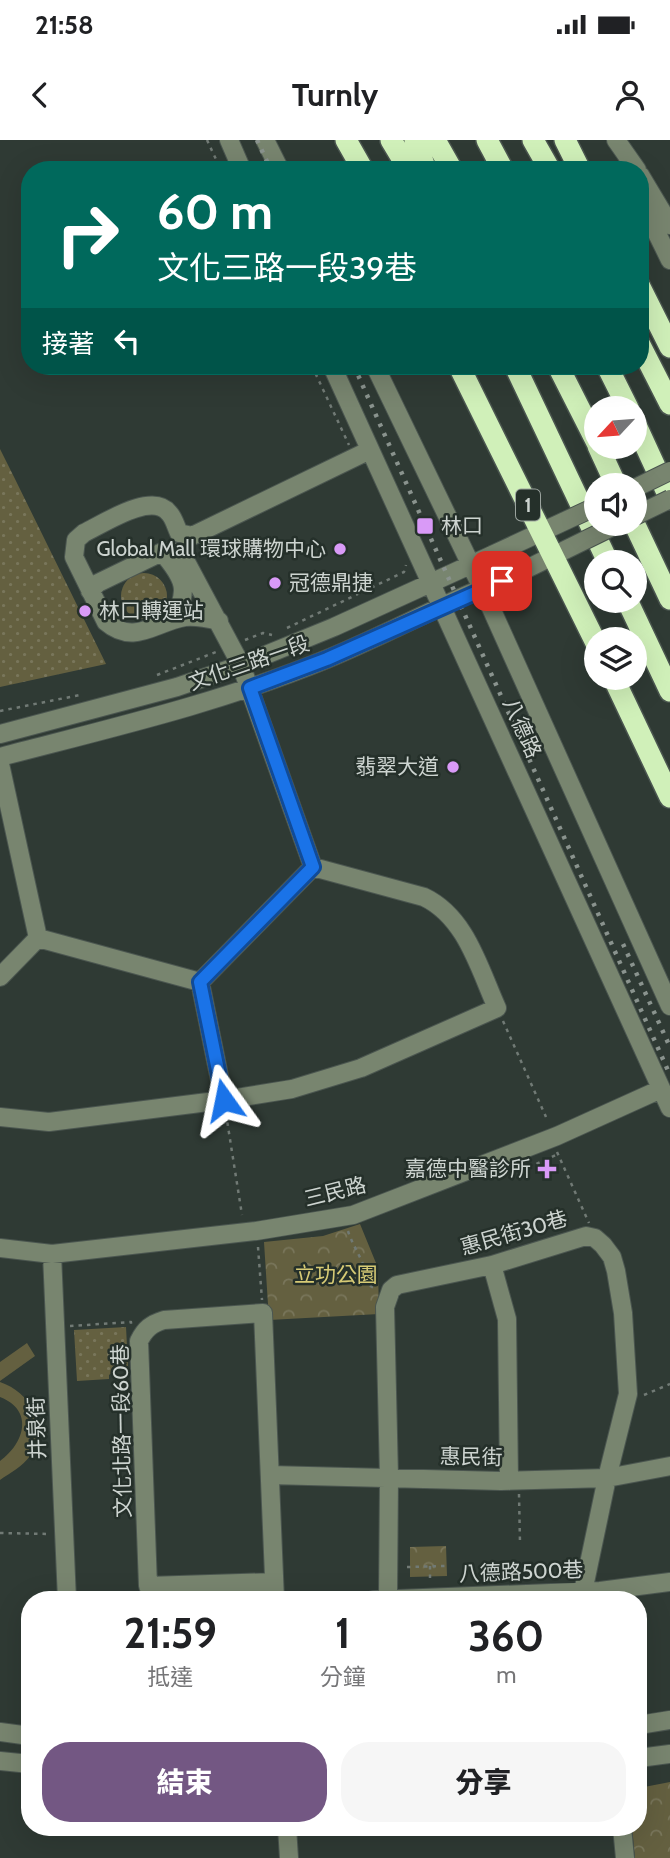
<!DOCTYPE html>
<html lang="zh-TW">
<head>
<meta charset="utf-8">
<style>
	:root { --surface:#fff; --page:#f6f6f6; --text:#202124; --muted:#757577; --accent:#735783 }
	body { margin:0; font-family:Cabin,"Noto Sans TC",sans-serif; background:var(--page); color:var(--text); height:100vh; display:flex; flex-direction:column; font-size:26px; white-space:nowrap }
	* { box-sizing:border-box; margin:0 }
	p { font-size:23px; color:var(--muted) }
	.icon { flex:none; width:38px; height:38px; fill:none; stroke:currentColor; stroke-width:2; stroke-linecap:round; stroke-linejoin:round }
	.map { position:relative; flex:1; overflow:hidden }
	.panel { position:absolute; left:21px; top:1451px; width:626px; height:245px; display:flex; flex-direction:column; background:var(--surface); border-radius:28px; box-shadow:0 7px 28px #0002 }
	.panel>* { flex:none }
	.guide { position:absolute; left:21px; top:21px; width:628px; height:214px; border-radius:28px; box-shadow:0 7px 28px #0002; background:#00695c; color:#fff; overflow:hidden }
	.needle { width:46px; rotate:244deg }
	.tools { position:absolute; left:584px; top:256px; display:grid; gap:14px }
	.tools a { display:grid; place-items:center; width:63px; height:63px; border-radius:50%; background:var(--surface); box-shadow:0 7px 28px #0002; font-size:35px }
	.pin { position:absolute; display:grid; place-items:center; width:60px; height:60px; color:#fff; margin:-30px; border-radius:14px; box-shadow:0 4px 10px #0006 }
	.me { position:absolute; width:77px; margin:-38px; rotate:348deg; stroke-linejoin:round; filter:drop-shadow(0 0 5px #0008) }
	.turn { display:flex; align-items:center; gap:24px; height:147px; padding:0 21px; font-size:32px }
	.turn .icon { width:91px; height:91px; stroke-width:2.5 }
	.turn b { display:block; font-size:49px; line-height:60px }
	.then { display:flex; align-items:center; height:66px; padding:0 21px; background:#0003; gap:14px; font-size:26px }
	.eta { display:flex; justify-content:space-evenly; align-items:center; height:119px; text-align:center }
	.eta b { font-size:42px; font-weight:800; line-height:49px }
	.action { display:flex; gap:14px; margin-top:auto; padding:14px 21px }
	.action a { flex:1; height:80px; border-radius:28px; background:var(--accent); color:#fff; font-size:28px; font-weight:800; line-height:80px; text-align:center }
	.action a+a { background:var(--page); color:var(--text) }
	.status { display:flex; justify-content:space-between; align-items:center; height:49px; padding:0 35px; background:var(--surface); direction:ltr }
	.status svg { height:19px; fill:currentColor }
	header { display:flex; justify-content:space-between; align-items:center; height:91px; padding:0 21px; background:var(--surface); font-size:32px; font-weight:800 }
	.map>svg:first-child { display:block }
	.grass { fill:url(#grass-dots) }
	.forest { fill:url(#forest-crowns) }
	.pitch { fill:#646040 }
	.lines { fill:none; stroke-linecap:round; stroke-linejoin:round }
	.minor-casing { stroke:#4b5650; stroke-width:20 }
	.highway-casing { stroke:#4b5650; stroke-width:24 }
	.path { stroke:#717a75; stroke-width:2.5; stroke-dasharray:3.5 5; stroke-linecap:butt }
	.minor { stroke:#78856f; stroke-width:18 }
	.highway { stroke:#d0f0b9; stroke-width:21 }
	.rail { stroke:#8a938e; stroke-width:4.5; stroke-dasharray:3.5 7; stroke-linecap:butt }
	.minor-bridge-casing { stroke:#4b5650; stroke-width:20; stroke-linecap:butt }
	.highway-bridge-casing { stroke:#4b5650; stroke-width:24; stroke-linecap:butt }
	.minor-bridge { stroke:#78856f; stroke-width:18 }
	.highway-bridge { stroke:#d0f0b9; stroke-width:21 }
	.route-casing { stroke:#114b97; stroke-width:18 }
	.route { stroke:#1a73e8; stroke-width:12 }
	.poi-dot { fill:#d99af7; stroke:#25302a; stroke-width:2.5 }
	.labels { text-anchor:middle; stroke-width:5; stroke-linejoin:round; paint-order:stroke }
	.shield { fill:#25302a; stroke:#9ba39e; stroke-width:2 }
	.shield-label { font-size:19px; font-weight:bold; fill:#cdd4d0 }
	.poi-label { font-size:21px; fill:#cdd4d0; stroke:#25302a; text-anchor:start }
	.street-label { font-size:21px; fill:#cdd4d0; stroke:#25302a }
	.park-label { font-size:21px; fill:#d7cb75; stroke:#25302a }
</style>
</head>
<body>
<div class="status"><b>21:58</b><svg viewBox="0 0 49 12"><path d="M0 12V9h3v3zM5 12V6h3v6zM10 12V3h3v9zM15 12V0h3v12zM26 1h20v11H26zM47 4h2v5h-2z"/></svg></div>
<header><svg class="icon" aria-label="back" viewBox="0 0 24 24"><path d="M15 5l-7 7 7 7"/></svg>Turnly<svg class="icon" aria-label="person" viewBox="0 0 24 24"><circle cx="12" cy="8" r="4"/><path d="M4 21q1-7 8-7t8 7"/></svg></header>
<div class="map">
<svg width="670" height="1718" viewBox="0 0 670 1718">
	<defs>
		<pattern id="grass-dots" width="8" height="8" patternUnits="userSpaceOnUse" patternTransform="scale(1.75)"><rect width="8" height="8" fill="#646040"/><path d="M2 2h.1M6 6h.1" fill="none" stroke="#79765b" stroke-width="1.8" stroke-linecap="round"/></pattern>
		<pattern id="forest-crowns" width="20" height="18" patternUnits="userSpaceOnUse" patternTransform="scale(1.75)"><rect width="20" height="18" fill="#646040"/><path d="M2 6a3 3 0 1 1 6 0M12 15a3 3 0 1 1 6 0" fill="none" stroke="#79765b"/></pattern>
	</defs>
	<rect width="100%" height="100%" fill="#2f3a34"/>
	<!-- grass -->
	<path class="grass" d="M0,309L15,339L106,524L0,547Z
		M121 456a23 23 0 1 1 46 0a23 23 0 1 1-46 0Z
		M126,1187L128,1226L119,1227L109,1235V1239L77,1241L74,1190Z"/>
	<!-- forest -->
	<path class="forest" d="M360,1084L378,1128L379,1174L269,1180L264,1102L323,1096Z
		M446,1406L447,1436L410,1437V1407Z
		M670,1642V1718H635L632,1687H639V1648Z"/>
	<!-- pitch -->
	<path class="pitch" d="M27,1203L35,1216L0,1241V1222Z
		M0,1242C30,1252 50,1286 30,1316C23,1326 10,1333 0,1340V1321C25,1303 34,1270 0,1257Z"/>
	<g class="lines">
		<defs>
			<path id="minor" d="M229,0L242,30
				M265,0L280,30
				M616,0L637,30
				M640,35L670,85
				M640,59L670,120
				M332,226L670,968
				M375,226L482,448L670,866
				M162,412C184,438 191,451 172,480
				M90,451L98,443L162,412H173L184,418L241,525L313,727
				M219,481C207,478 197,476 185,477C155,482 134,506 106,482L74,417L76,400L84,393C103,384 152,351 169,373C174,378 176,387 179,393L192,396L370,310
				M0,594L177,547L241,525L334,487L492,415
				M0,617C111,588 220,563 327,519C383,496 436,467 492,444
				M0,624L38,798L0,837
				M200,842L224,960
				M0,977L49,982L224,960L292,949L361,928L497,868C479,828 466,777 424,757L313,727L200,842L38,798
				M0,1108L52,1114L256,1091L353,1075L557,996L661,949
				M52,1114L67,1460
				M492,1125L507,1179L509,1341
				M270,1335L501,1341L607,1338L670,1326
				M274,1442L148,1446L139,1201C145,1189 151,1184 164,1180L263,1173L275,1460
				M388,1459L389,1337L385,1167L391,1150L397,1145L492,1125L586,1096L595,1098L603,1105L612,1117L616,1131L623,1173L628,1254L607,1338L583,1452
				M373,1460L600,1451L670,1442
				M639,1585L670,1580
				M0,1592L30,1596
				M639,1618L670,1614
				M0,1621L30,1624
				M287,1687L289,1718
				M622,1687L625,1718"/>
			<path id="highway" d="M346,0L363,30
				M391,0L409,30
				M415,0L426,30
				M435,0L452,30
				M487,0L503,30
				M533,0L550,30
				M565,0L580,30
				M640,147L670,207
				M640,205L670,264
				M515,226L608,422
				M558,226L597,303
				M607,226L628,268
				M635,283L670,359
				M598,306L616,345
				M634,383L670,459
				M627,460L670,551
				M613,537L670,657"/>
		</defs>
		<!-- minor casing -->
		<use href="#minor" class="minor-casing"/>
		<!-- highway casing -->
		<use href="#highway" class="highway-casing"/>
		<!-- path -->
		<path class="path" d="M207,0L221,30
			M312,226L349,305
			M287,488L404,432L406,425
			M245,500L263,493L272,495
			M157,535L216,512
			M0,571L80,555
			M503,881L546,977
			M226,974L242,1075
			M557,1012L589,1083
			M521,1031L558,1014
			M348,1091C354,1110 367,1124 368,1144L372,1147H376
			M258,1107L262,1160
			M70,1186L131,1182V1185
			M644,1255L670,1244
			M519,1354L520,1403
			M0,1393L50,1394
			M430,1426V1441
			M407,1427L445,1426"/>
		<!-- minor -->
		<use href="#minor" class="minor"/>
		<!-- highway -->
		<use href="#highway" class="highway"/>
		<!-- rail -->
		<path class="rail" d="M257,0L271,30
			M354,226L670,935
			M623,804L670,907"/>
		<defs>
			<path id="minor-bridge" d="M635,348L670,331
				M635,376L670,359
				M492,415L597,366
				M502,441L620,383"/>
			<path id="highway-bridge" d="M459,226L597,505"/>
		</defs>
		<!-- minor-bridge casing -->
		<use href="#minor-bridge" class="minor-bridge-casing"/>
		<!-- highway-bridge casing -->
		<use href="#highway-bridge" class="highway-bridge-casing"/>
		<!-- minor-bridge -->
		<use href="#minor-bridge" class="minor-bridge"/>
		<!-- highway-bridge -->
		<use href="#highway-bridge" class="highway-bridge"/>
	</g>
	<g class="lines">
		<defs>
			<path id="route" d="M224,960L200,842L313,727L250,548L327,519L502,441"/>
		</defs>
		<!-- route casing -->
		<use href="#route" class="route-casing"/>
		<!-- route -->
		<use href="#route" class="route"/>
	</g>
	<!-- markers -->
	<g class="poi-dot">
		<rect x="416" y="377" width="18" height="18" rx="3.5"/>
		<circle cx="340" cy="409" r="7"/>
		<circle cx="275" cy="443" r="7"/>
		<circle cx="85" cy="471" r="7"/>
		<circle cx="453" cy="627" r="7"/>
		<path d="M543.5 1018.5h7v7h7v7h-7v7h-7v-7h-7v-7h7z"/>
	</g>
	<g class="labels">
		<!-- shield labels -->
		<rect class="shield" x="516" y="349.5" width="24" height="31" rx="5"/>
		<g class="shield-label">
			<text x="528" y="372">1</text>
		</g>
		<!-- poi labels -->
		<g class="poi-label">
			<text x="441" y="393">林口</text>
			<text x="326" y="416" text-anchor="end">Global Mall 環球購物中心</text>
			<text x="289" y="450">冠德鼎捷</text>
			<text x="99" y="478">林口轉運站</text>
			<text x="439" y="634" text-anchor="end">翡翠大道</text>
			<text x="531" y="1036" text-anchor="end">嘉德中醫診所</text>
		</g>
		<!-- street labels -->
		<g class="street-label">
			<text transform="translate(249 523) rotate(-19)" y="7">文化三路一段</text>
			<text transform="translate(522 588) rotate(66)" y="7">八德路</text>
			<text transform="translate(335 1052) rotate(-14)" y="7">三民路</text>
			<text transform="translate(514 1093) rotate(-16)" y="7">惠民街30巷</text>
			<text transform="translate(37 1288) rotate(-92)" y="7">井泉街</text>
			<text transform="translate(122 1291) rotate(-91)" y="7">文化北路一段60巷</text>
			<text transform="translate(471 1317) rotate(1)" y="7">惠民街</text>
			<text transform="translate(521 1432) rotate(-2)" y="7">八德路500巷</text>
		</g>
		<!-- park labels -->
		<g class="park-label">
			<text x="336" y="1142">立功公園</text>
		</g>
	</g>
</svg>
<div class="tools">
<a><svg class="needle" viewBox="-14 -14 28 28"><path d="M0-13l5 13h-10z" fill="#e53935"/><path d="M0 13l5-13h-10z" fill="#757577"/></svg></a>
<a><svg class="icon" aria-label="sound" viewBox="0 0 24 24"><path d="M4 9h4l5-4v14l-5-4H4zM17 9q2 3 0 6"/></svg></a>
<a><svg class="icon" aria-label="search" viewBox="0 0 24 24"><circle cx="10" cy="10" r="6"/><path d="M15 15l6 6"/></svg></a>
<a><svg class="icon" aria-label="layers" viewBox="0 0 24 24"><path d="M12 4l9 5-9 5-9-5zM3 14l9 5 9-5"/></svg></a>
</div>
<div class="pin" style="left:502px;top:441px;background:#d93025"><svg class="icon" aria-label="arrive" viewBox="0 0 24 24"><path d="M6 21V4h12l-3 4 3 4H6"/></svg></div>
<svg class="me" style="left:224px;top:960px" viewBox="-20 -20 40 40"><path d="M0-17L14 15 0 8-14 15z" fill="#1a73e8" stroke="#fff" stroke-width="4"/></svg>
<div class="guide">
<div class="turn"><svg class="icon" aria-label="right" viewBox="0 0 24 24"><path d="M7 20v-9h11M14 6l5 5-5 5"/></svg><div><b>60 m</b>文化三路一段39巷</div></div>
<div class="then">接著<svg class="icon" aria-label="left" viewBox="0 0 24 24"><path d="M17 20v-9H6M10 6l-5 5 5 5"/></svg></div>
</div>
<section class="panel">
<div class="eta">
<div><b>21:59</b><p>抵達</p></div>
<div><b>1</b><p>分鐘</p></div>
<div><b>360</b><p>m</p></div>
</div>
<div class="action"><a>結束</a><a>分享</a></div>
</section>
</div>
</body>
</html>
